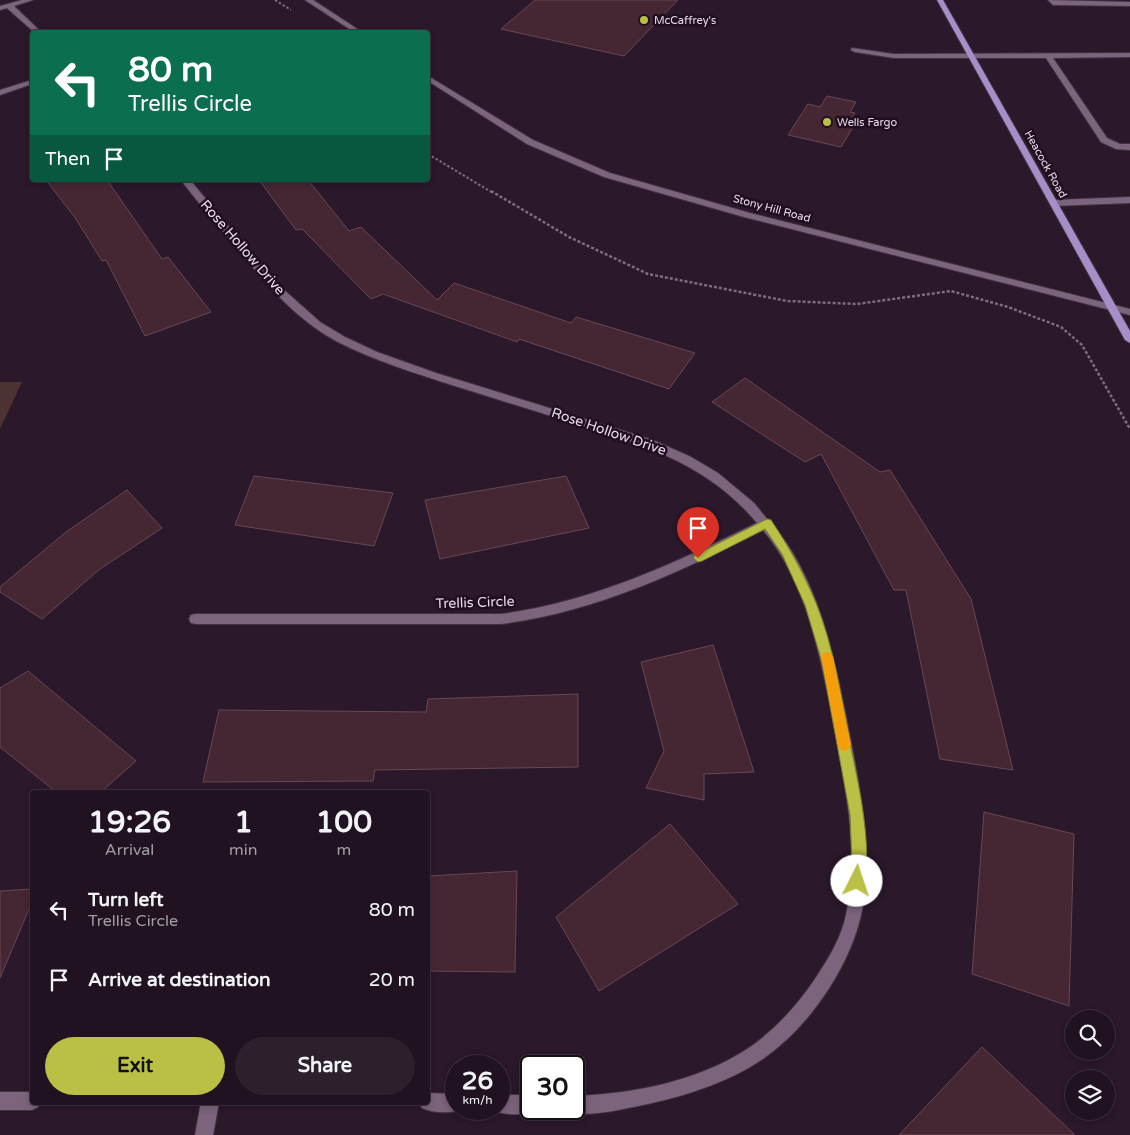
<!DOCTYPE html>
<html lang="en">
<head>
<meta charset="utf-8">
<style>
	:root { --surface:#201220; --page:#2d202d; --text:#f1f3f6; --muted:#a29ea5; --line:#3d323e; --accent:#bac045 }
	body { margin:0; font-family:"Varela Round",sans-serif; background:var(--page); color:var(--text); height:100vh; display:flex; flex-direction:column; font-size:19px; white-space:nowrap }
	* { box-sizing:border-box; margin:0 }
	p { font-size:16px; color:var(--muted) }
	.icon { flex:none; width:28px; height:28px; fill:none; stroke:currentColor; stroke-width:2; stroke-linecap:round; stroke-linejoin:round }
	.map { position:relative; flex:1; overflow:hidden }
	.side { position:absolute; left:30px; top:790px; width:400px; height:315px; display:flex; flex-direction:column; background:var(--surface); border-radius:5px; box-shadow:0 2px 8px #0003,0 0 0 1px var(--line) }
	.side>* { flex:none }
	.banner { position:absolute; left:30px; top:30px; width:400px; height:152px; border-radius:5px; box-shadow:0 2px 8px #0003,0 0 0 1px var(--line); background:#0b6e4f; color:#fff; overflow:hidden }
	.fabs { position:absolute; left:1065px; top:1010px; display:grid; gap:10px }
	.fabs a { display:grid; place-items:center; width:50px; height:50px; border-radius:50%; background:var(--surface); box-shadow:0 2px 8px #0003,0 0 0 1px var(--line); font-size:25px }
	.speed { position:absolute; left:445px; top:1055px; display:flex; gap:10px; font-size:25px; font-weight:700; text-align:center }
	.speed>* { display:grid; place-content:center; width:65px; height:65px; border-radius:50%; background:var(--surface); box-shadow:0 2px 8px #0003,0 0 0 1px var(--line); line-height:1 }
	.speed small { font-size:12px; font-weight:400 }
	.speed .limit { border:2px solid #111; border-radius:8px; background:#fff; color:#111 }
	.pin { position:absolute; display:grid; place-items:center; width:42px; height:42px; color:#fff; margin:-51px -21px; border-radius:50% 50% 50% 0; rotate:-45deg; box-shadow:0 0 5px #0007 }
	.pin .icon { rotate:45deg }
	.me { position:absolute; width:55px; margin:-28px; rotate:4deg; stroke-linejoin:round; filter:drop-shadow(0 0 4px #0008) }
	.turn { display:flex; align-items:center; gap:18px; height:105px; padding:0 15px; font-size:22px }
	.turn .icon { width:65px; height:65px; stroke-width:2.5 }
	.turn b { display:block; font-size:35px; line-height:42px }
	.then { display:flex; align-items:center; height:48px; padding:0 15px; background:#0003; gap:10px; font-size:19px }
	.eta { display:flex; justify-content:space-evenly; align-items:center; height:85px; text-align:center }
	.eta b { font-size:30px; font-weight:800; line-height:35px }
	.primary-button { display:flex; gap:10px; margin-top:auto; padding:10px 15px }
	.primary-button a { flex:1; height:58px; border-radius:30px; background:var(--accent); color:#111; font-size:20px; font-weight:800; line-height:58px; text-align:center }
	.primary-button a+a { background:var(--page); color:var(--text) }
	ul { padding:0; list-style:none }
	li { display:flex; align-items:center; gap:15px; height:70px; padding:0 15px }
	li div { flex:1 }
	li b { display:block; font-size:19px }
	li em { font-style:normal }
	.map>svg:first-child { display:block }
	.green { fill:#4c3230 }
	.building { fill:#442732; stroke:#684854 }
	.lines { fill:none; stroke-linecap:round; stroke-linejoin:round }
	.minor-casing { stroke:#423342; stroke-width:2 }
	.major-casing { stroke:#423342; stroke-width:2 }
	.path-far1 { stroke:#7e6d7e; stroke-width:2; stroke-dasharray:2.5 2; stroke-linecap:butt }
	.path { stroke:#7e6d7e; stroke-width:2.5; stroke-dasharray:3 2; stroke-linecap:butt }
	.minor { fill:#7c647c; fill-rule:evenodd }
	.major { fill:#a68ec8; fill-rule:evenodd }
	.route { fill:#bac045; stroke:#797d2d }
	.slow { fill:#f59e0b }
	.poi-dot { fill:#bac045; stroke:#210e21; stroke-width:2 }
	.labels { text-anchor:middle; stroke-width:5; stroke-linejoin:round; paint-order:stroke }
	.far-poi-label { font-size:11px; fill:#e9dbe9; stroke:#210e21; text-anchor:start }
	.far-street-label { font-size:11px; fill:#e9dbe9; stroke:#210e21 }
	.street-label { font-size:14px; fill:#e9dbe9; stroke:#210e21 }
</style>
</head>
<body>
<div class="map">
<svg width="1130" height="1135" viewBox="0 0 1130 1135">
	<rect width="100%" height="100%" fill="#2b182b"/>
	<!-- green -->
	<path class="green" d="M0,382H22L0,429Z"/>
	<!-- building -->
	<path class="building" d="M535,0H678L624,56L501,29Z
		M827,96L856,102L850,112L855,113L850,121L856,122L841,147L788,135L808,104L820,107Z
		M46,180H107L162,259L168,257L211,312L145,336L106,260L102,261L76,219Z
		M259,180H308L349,231L361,227L437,300L454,283L571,323L576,317L695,353L669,389L519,339L517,342L383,294L371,299L302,229L296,230Z
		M745,378L880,472L890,470L971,599L1013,770L940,759L906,590H894L821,454L805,462L712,402Z
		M254,476L393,493L374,546L235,525Z
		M566,476L589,528L440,559L425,500Z
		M127,490L162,528L100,569L42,619L0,592V587L66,532Z
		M713,645L754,772L704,774V800L646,788L664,751L641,662Z
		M28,671L136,761L101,792H56L0,747V688Z
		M578,694V767L375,770L373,781L203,782L219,710L426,712L428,699Z
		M984,812L1074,834L1069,1006L972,974Z
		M670,824L738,904L599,991L556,917Z
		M517,871L515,972L428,971V876Z
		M32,889V902L0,978V891Z
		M982,1047L1075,1135H899Z"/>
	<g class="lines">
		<defs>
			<path id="minor" d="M22,0H33L14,6L41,32H34L7,8L0,10V6Z
				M305,0H313L362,32H354Z
				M1048,0L1130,2V6L1053,5Z
				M852,48L894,54L1130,53V57L1053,58L1107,138L1120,144H1130V150L1116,149L1101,142L1046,58H894L855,52L851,50Z
				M428,76L533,140L610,173L750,213L1130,309V315L744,217L604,177L527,144L428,81Z
				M32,80V84L0,95V90Z
				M181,180H190L274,281L320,322L345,337L377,352L436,373L653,440L691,457L718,473L754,503L767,519L771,520L772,524C817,577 833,651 846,716C857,773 870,832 865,890C860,955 811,1029 755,1064C718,1087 671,1100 628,1108C615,1111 574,1119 567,1109H574V1096C631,1094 695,1082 744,1051C771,1034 795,1008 813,982C827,961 841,939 846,915C860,851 845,783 833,720C820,655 807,582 763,530C680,572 595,612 501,624H196L191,623L189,619L191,615L196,614H501C593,602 675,563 757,523C708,464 644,445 574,423C534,411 494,398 455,386C415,373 375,361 338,342C292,318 259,275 226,235C211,217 195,199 181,180Z
				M1130,197V203L1054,206L1050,203L1054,200Z
				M0,1092H32V1102H40L38,1107L32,1110H0Z
				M428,1093L456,1094V1109H462C451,1114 433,1113 422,1108L419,1102H428Z
				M499,1095H531V1109H538C529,1116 501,1116 492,1109H499Z
				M201,1102H219L213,1135H195Z"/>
			<path id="major" d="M937,0H943L1130,331V343L1125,340Z"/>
		</defs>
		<!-- minor casing -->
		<use href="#minor" class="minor-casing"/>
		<!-- major casing -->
		<use href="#major" class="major-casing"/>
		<!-- path-far1 -->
		<path class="path-far1" d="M275,0L291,10
			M428,154L493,193"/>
		<!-- path -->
		<path class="path" d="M491,191L569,237L648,274L787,301L857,304L951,291L1008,307L1061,327L1082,345L1130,429"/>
		<!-- minor -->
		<use href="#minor" class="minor"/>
		<!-- major -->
		<use href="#major" class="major"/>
	</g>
	<!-- route -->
	<path class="route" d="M767,519L771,520C789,547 804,574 816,603C834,648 841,696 850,743C857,777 875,855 862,885L857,887L852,885L850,881L852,863L850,815L822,662L805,605L782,554L765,529L702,561L698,562L693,558L695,555Z"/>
	<!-- slow -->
	<path class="slow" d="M827,652L831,653L833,657L851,745L849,749L844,751L839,749L838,745L821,657L823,653Z"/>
	<!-- markers -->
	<g class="poi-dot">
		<circle cx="644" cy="20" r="5"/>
		<circle cx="827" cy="122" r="5"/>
	</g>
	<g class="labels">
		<!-- far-poi labels -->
		<g class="far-poi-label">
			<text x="654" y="24">McCaffrey's</text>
			<text x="837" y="126">Wells Fargo</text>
		</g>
		<!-- far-street labels -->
		<g class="far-street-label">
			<text transform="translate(1046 164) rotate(61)" y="4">Heacock Road</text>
			<text transform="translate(772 208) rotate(15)" y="4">Stony Hill Road</text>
		</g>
		<!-- street labels -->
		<g class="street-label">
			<text transform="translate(243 247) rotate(49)" y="5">Rose Hollow Drive</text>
			<text transform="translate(609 431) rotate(19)" y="5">Rose Hollow Drive</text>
			<text transform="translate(475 602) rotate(-2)" y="5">Trellis Circle</text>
		</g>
	</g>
</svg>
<div class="fabs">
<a><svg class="icon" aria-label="search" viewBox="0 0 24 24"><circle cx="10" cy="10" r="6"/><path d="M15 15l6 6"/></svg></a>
<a><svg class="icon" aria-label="layers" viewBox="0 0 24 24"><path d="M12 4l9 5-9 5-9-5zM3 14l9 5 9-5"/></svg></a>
</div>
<div class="speed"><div>26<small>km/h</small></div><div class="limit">30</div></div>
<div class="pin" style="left:698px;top:558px;background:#d93025"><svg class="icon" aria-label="arrive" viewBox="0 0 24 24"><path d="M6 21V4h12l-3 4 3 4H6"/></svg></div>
<svg class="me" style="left:857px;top:881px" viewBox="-20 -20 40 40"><circle r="19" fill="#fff"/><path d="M0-13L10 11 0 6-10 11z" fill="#bac045"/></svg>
<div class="banner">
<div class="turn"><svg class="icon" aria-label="left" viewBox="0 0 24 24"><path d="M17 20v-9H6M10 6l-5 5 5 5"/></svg><div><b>80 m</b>Trellis Circle</div></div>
<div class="then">Then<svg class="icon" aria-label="arrive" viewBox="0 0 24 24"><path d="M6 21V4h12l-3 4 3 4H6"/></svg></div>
</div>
<section class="side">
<div class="eta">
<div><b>19:26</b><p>Arrival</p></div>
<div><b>1</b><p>min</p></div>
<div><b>100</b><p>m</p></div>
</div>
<ul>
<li><svg class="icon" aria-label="left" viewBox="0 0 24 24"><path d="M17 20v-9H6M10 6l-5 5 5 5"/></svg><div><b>Turn left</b><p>Trellis Circle</p></div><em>80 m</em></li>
<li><svg class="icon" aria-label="arrive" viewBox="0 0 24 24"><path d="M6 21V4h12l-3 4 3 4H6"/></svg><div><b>Arrive at destination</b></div><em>20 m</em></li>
</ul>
<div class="primary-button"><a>Exit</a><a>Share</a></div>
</section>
</div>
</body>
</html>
